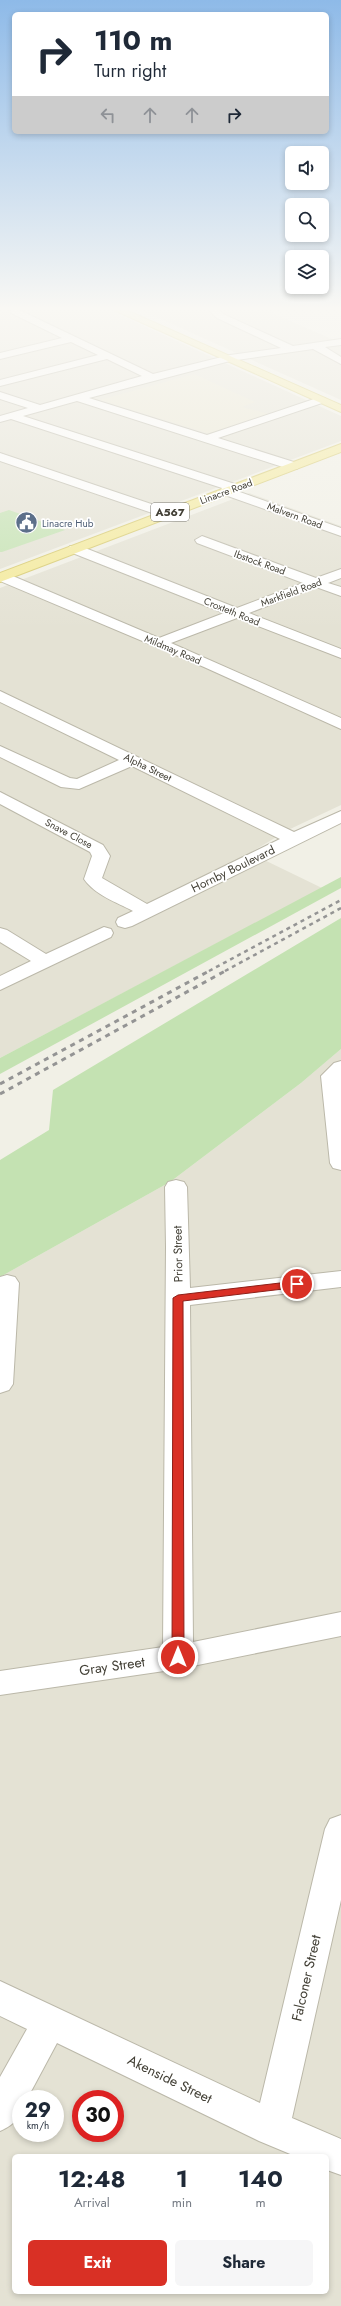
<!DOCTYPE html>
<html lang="en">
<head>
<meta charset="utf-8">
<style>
	:root { --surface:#fff; --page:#f6f6f7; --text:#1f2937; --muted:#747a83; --accent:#d93025 }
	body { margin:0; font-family:Jost,sans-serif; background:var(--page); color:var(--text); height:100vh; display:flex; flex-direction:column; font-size:15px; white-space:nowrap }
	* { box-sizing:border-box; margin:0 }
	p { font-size:13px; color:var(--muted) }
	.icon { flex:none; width:22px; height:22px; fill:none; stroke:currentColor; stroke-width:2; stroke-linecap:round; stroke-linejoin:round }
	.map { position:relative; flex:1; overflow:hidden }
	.drawer { position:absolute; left:12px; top:2154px; width:317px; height:140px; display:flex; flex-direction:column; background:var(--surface); border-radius:6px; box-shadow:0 2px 6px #0003 }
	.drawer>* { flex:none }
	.guide { position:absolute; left:12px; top:12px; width:317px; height:122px; border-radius:6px; box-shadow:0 2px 6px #0003; background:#fff; color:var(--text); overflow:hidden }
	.fabs { position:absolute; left:285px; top:146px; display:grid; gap:8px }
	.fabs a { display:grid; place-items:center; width:44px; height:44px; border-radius:6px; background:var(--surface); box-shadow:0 2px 6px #0003; font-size:20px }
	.speed { position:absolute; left:12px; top:2090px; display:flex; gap:8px; font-size:20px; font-weight:700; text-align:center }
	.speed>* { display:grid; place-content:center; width:52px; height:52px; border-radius:50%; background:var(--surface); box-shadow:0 2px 6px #0003; line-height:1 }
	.speed small { font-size:10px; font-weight:400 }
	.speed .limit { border:6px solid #d22; background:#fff; color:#111 }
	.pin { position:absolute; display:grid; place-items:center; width:34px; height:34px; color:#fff; margin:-17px; border:2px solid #fff; border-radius:50%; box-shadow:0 1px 4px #0007 }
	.me { position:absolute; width:44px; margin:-22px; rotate:0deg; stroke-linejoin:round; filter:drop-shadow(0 0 3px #0008) }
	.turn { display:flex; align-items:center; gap:14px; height:84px; padding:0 16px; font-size:18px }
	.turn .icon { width:52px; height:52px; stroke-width:2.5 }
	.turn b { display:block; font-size:28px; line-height:34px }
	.lanes { display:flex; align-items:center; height:38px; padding:0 16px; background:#0003; justify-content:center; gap:20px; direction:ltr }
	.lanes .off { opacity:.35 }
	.eta { display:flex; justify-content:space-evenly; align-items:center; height:68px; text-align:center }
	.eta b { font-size:24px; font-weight:700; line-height:28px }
	.action { display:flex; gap:8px; margin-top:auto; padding:8px 16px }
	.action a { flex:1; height:46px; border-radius:6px; background:var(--accent); color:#fff; font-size:16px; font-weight:700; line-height:46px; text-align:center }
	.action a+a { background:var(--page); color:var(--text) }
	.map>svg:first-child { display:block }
	.residential { fill:#e4e2d4; fill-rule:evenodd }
	.education { fill:#e9e6d1 }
	.green { fill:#c4e2b2 }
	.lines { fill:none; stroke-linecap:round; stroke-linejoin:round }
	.street-casing { stroke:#bbb8a9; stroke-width:2 }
	.primary-casing { stroke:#d7ca6e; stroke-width:2 }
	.street { fill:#fff; fill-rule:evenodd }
	.primary { fill:#f4ea9c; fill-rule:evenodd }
	.rail-far1 { stroke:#949494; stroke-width:2.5; stroke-dasharray:4 4; stroke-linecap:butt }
	.rail { stroke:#949494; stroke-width:3; stroke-dasharray:5 5; stroke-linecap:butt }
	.route { fill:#d93025; stroke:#8d1f18 }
	.labels { text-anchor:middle; stroke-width:3.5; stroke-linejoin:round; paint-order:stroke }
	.far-street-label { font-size:10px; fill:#434036; stroke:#fff }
	.far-service-label { font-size:10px; fill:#4e5e75; stroke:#fff; text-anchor:start }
	.shield { fill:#fff; stroke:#7b7972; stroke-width:1 }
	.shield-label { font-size:11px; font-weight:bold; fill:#434036 }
	.street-label { font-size:12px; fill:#434036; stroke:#fff }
	.near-street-label { font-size:14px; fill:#434036; stroke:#fff }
</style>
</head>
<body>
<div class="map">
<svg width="341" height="2306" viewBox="0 0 341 2306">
	<rect width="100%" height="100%" fill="#f1f0e6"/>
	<!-- residential -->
	<path class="residential" d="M27,307H102L341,416V441L0,569V313Z
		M134,307H258L334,340L341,339V400Z
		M249,493L341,526V805L288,830L250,853L322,888L0,1058V588Z
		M341,1049V2306H0V1277L170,1182L301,1083ZM21,2099H55V2133H21ZM81,2099H115V2133H81ZM14,2156H327V2292H14Z"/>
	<!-- education -->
	<path class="education" d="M194,374L255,402L242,407L269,414L210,434L100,400Z"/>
	<!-- green -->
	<path class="green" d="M9,510L65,530L2,552H0V513Z
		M341,877V888L0,1074V1058Z
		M341,918V1049L301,1083L170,1182L0,1277V1160L49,1130L53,1090Z"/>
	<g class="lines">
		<defs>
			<path id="street" d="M206,307H216L223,314L293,346L341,339V345L325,347L341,357V364L313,349L230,361L89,398L207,435L317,398H325V402L218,438L297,463L299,466L297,469H289L77,401L23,416L238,485L240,488L237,491L341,528V536L222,494L220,491L222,488L11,419L0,422V416L28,408L0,399V392L40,405L142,376L107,359L0,386V380L98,355L71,342L0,359V353L62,338L11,313V309H17L153,374L230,355L281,348L217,318Z
				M0,453L169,510L171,513L169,516H161L0,461Z
				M202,536L316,578L341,569V578L328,583L341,587V596L316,587L249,613L341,649V658L237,618L171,643L341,718V729L204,667L0,581V574H8L159,638L224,613L70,552L68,549L70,546H80L237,608L303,583L197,543L195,540Z
				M0,691L294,832L341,811V823L132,926L125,928L118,926L116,922L118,918L133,911C116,902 95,895 84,879L92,856L90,852L0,804V792L103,845L110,856L102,878L147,904L280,839L132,766L79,789L61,787L0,757V746L70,778L77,779L119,760L0,702Z
				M104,927L111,929L113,933L111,937L0,990V976L31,961L0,942V928L7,930L46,954Z
				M341,1061V1170L333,1168L330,1163L321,1076L334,1063Z
				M176,1180L184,1182L187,1187L190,1288L341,1271V1287L190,1305L193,1642L341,1612V1636L178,1669L0,1695V1671L163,1647L166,1247L165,1187L168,1182Z
				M7,1275L15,1277L19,1283L13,1384L9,1390L0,1393V1277Z
				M341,1815V1900L292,2118L341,2139V2175L327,2170V2156H295L259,2141L57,2043L27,2099H21C21,2117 16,2124 0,2131V2077L27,2029L0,2016V1981L260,2103L325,1829L330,1819Z"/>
			<path id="primary" d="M107,307H119L341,405V412Z
				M341,444V452L0,582V573Z"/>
		</defs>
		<!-- street casing -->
		<use href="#street" class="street-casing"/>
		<!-- primary casing -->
		<use href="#primary" class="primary-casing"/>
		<!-- street -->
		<use href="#street" class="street"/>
		<!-- primary -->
		<use href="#primary" class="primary"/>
		<!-- rail-far1 -->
		<path class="rail-far1" d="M209,971L341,900
			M225,971L341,908"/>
		<!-- rail -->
		<path class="rail" d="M0,1084L211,970
			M0,1094L227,970"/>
	</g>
	<!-- sky -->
	<linearGradient id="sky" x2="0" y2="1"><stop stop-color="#8ebae8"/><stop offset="0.49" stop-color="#f9f8f4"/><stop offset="1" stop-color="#f9f8f4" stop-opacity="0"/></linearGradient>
	<rect width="341" height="630" fill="url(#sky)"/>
	<!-- route -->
	<path class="route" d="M297,1281L300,1282V1287L183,1301L184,1657L178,1662L172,1657L173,1298L178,1295Z"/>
	<!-- icons -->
	<defs>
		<symbol id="civic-disc" viewBox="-11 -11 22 22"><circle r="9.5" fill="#5c6f8a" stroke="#fff"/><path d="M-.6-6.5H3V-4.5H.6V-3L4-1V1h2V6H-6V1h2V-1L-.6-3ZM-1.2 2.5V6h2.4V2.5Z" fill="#fff"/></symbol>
	</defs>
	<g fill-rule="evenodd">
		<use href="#civic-disc" x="14" y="510" width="25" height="25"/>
	</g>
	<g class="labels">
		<!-- far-street labels -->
		<g class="far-street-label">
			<text transform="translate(226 491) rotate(-20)" y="4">Linacre Road</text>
			<text transform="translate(295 515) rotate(20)" y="4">Malvern Road</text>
			<text transform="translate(260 562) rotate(20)" y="4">Ibstock Road</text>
			<text transform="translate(291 592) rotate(-20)" y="4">Markfield Road</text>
			<text transform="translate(232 611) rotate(22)" y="4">Croxteth Road</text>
			<text transform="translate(173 649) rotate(23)" y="4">Mildmay Road</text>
			<text transform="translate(148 767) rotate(26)" y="4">Alpha Street</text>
			<text transform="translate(69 833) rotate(28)" y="4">Snave Close</text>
		</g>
		<!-- far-service labels -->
		<g class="far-service-label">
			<text x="42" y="527">Linacre Hub</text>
		</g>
		<!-- shield labels -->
		<rect class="shield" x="151" y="503" width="38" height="18" rx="3"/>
		<g class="shield-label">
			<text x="170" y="516">A567</text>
		</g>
		<!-- street labels -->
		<g class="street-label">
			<text transform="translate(233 869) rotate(-26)" y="4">Hornby Boulevard</text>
			<text transform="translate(178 1254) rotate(-91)" y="4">Prior Street</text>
		</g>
		<!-- near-street labels -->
		<g class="near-street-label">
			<text transform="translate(112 1666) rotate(-8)" y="5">Gray Street</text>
			<text transform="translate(306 1978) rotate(-77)" y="5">Falconer Street</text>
			<text transform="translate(170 2079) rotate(26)" y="5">Akenside Street</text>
		</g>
	</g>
</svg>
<div class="fabs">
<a><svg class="icon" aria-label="sound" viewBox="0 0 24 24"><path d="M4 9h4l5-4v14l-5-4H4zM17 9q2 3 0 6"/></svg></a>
<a><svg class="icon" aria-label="search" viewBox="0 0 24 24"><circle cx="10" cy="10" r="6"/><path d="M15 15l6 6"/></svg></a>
<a><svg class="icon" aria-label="layers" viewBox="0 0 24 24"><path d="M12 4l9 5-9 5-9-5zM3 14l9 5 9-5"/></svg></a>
</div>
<div class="speed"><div>29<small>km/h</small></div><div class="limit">30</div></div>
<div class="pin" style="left:297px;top:1284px;background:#d93025"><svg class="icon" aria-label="arrive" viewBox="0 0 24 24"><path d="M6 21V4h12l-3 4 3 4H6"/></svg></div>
<svg class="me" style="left:178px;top:1657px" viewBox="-20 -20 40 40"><circle r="17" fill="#d93025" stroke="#fff" stroke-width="3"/><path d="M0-11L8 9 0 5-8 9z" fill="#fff"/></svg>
<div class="guide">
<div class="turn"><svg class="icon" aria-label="right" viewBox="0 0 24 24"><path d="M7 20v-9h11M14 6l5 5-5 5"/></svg><div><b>110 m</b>Turn right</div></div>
<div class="lanes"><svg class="icon off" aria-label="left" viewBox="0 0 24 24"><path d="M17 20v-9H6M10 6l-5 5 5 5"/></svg><svg class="icon off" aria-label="ahead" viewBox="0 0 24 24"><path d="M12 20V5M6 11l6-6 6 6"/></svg><svg class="icon off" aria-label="ahead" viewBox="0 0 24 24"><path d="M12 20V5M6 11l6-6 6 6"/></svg><svg class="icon" aria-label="right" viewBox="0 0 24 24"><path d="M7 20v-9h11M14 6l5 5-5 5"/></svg></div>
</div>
<section class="drawer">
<div class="eta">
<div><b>12:48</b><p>Arrival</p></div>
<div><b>1</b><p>min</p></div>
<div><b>140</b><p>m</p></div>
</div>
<div class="action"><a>Exit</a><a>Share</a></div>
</section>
</div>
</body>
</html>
